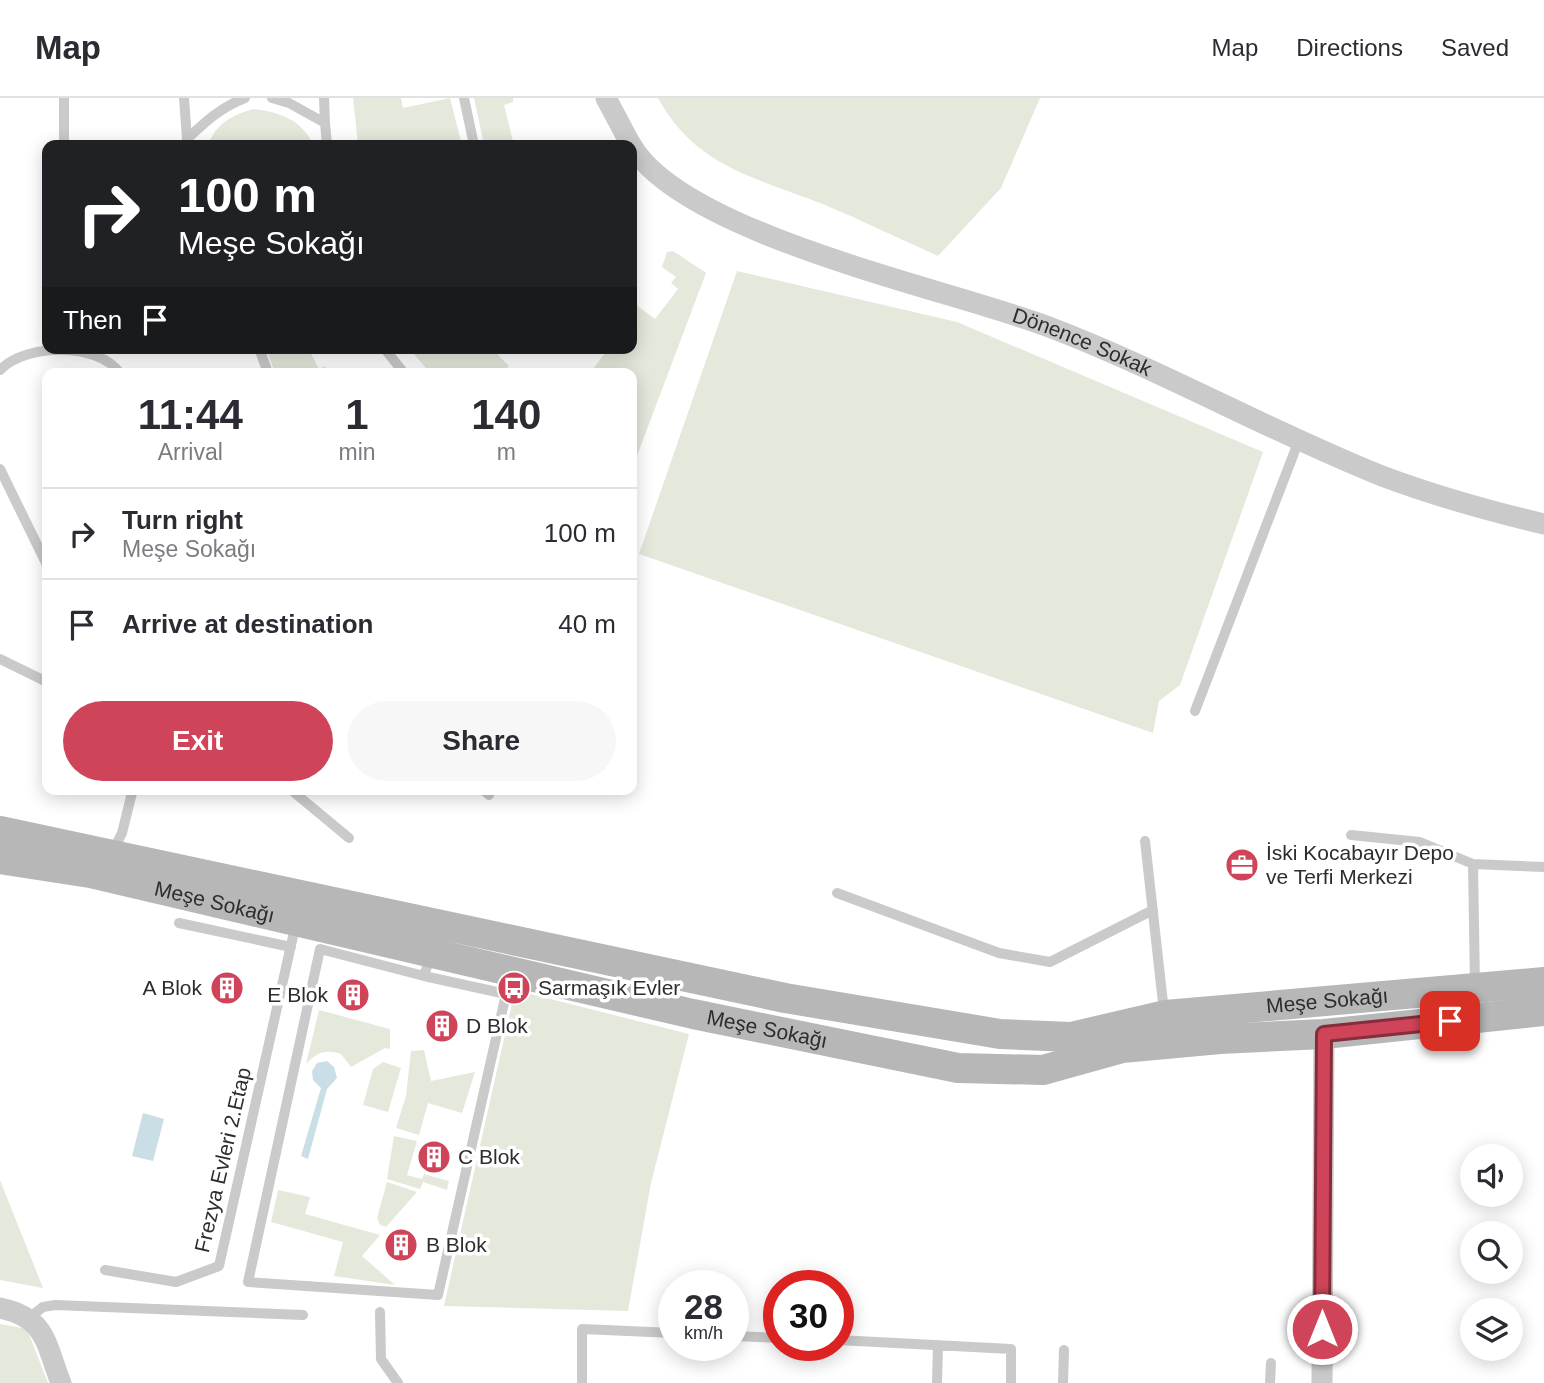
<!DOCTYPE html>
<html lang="en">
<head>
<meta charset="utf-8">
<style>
	:root { --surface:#fff; --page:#f7f7f7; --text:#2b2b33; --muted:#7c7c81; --line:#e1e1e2; --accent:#cf4459 }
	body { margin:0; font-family:Arial,sans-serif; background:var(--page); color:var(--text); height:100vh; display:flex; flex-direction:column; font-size:26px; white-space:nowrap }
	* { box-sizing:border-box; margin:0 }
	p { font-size:23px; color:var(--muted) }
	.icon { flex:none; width:38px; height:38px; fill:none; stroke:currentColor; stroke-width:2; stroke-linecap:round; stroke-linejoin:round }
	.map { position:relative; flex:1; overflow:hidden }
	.side { position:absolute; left:42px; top:270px; width:595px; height:427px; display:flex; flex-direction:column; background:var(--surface); border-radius:14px; box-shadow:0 4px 18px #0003 }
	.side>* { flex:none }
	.hud { position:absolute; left:42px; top:42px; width:595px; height:214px; border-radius:14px; box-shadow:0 4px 18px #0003; background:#202124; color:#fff; overflow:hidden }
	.buttons { position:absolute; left:1460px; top:1046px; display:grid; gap:14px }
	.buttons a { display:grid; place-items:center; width:63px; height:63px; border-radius:50%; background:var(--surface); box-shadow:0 4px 18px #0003; font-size:35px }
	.speed { position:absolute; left:658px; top:1172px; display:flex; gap:14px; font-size:35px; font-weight:700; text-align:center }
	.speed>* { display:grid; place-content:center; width:91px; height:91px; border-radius:50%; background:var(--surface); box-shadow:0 4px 18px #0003; line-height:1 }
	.speed small { font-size:18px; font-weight:400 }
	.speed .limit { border:10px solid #d22; background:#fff; color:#111 }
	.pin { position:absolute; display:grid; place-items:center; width:60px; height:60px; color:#fff; margin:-30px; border-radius:14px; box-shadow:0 4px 10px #0006 }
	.me { position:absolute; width:77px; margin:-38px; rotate:0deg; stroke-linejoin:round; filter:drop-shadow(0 0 5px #0008) }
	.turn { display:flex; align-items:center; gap:24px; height:147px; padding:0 21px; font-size:32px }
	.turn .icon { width:91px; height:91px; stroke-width:2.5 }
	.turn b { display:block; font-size:49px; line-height:60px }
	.then { display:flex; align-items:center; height:66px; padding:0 21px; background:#0003; gap:14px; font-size:26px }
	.eta { display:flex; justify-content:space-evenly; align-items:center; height:119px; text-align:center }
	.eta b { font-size:42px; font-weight:700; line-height:49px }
	.primary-button { display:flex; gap:14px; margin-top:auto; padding:14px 21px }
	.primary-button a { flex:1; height:80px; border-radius:42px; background:var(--accent); color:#fff; font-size:28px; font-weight:700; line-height:80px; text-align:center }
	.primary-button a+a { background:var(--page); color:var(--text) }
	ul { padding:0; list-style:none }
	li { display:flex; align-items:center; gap:21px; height:91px; padding:0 21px; border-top:2px solid var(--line) }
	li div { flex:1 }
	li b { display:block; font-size:26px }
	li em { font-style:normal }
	header { display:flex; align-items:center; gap:42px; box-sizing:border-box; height:98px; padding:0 35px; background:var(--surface); border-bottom:2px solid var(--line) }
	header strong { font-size:33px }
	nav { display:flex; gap:38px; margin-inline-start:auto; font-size:24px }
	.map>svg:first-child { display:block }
	.green { fill:#e4e9dc }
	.water { fill:#cadee6 }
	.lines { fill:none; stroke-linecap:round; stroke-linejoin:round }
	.lane { stroke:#cacaca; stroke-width:10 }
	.street { stroke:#cacaca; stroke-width:21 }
	.secondary { stroke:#b7b7b7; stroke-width:30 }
	.route-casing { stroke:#872c3a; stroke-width:18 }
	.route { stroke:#cf4459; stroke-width:12 }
	.labels { text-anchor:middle; stroke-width:7; stroke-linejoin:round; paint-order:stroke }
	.street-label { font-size:21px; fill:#2d2d2d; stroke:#fff }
	.poi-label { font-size:21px; fill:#2d2d2d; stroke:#fff; text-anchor:start }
</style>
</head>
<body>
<header>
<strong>Map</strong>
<nav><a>Map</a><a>Directions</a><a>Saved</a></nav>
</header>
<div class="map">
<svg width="1544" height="1285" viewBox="0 0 1544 1285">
	<rect width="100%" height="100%" fill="#fff"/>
	<!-- green -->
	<path class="green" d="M353,0H401L403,10L450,0L462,47H358Z
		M474,0H513V4L504,7L514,47H484Z
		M658,0H1040L1001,90L938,158C900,141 863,123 825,107C758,80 696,70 658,0Z
		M253,11C278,14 302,21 313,47H208C216,26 232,17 253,11Z
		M673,153L706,175L632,371V275H590L605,255L601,250H632V204L655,221L678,191L671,185L676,179L662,169L667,154Z
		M737,173L957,224L1263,354L1180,587L1159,603L1153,635L639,456Z
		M266,250H308L319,271L325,268L328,275H275Z
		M409,250H491L509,268L503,275H430Z
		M515,892L689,936L651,1085L628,1213L444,1208Z
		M319,912L390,931V951L385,950L351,969L341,956C325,951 317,954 306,966Z
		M424,952L431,983L475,974L462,1015L428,1005L419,1037L396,1030L406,998L411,953Z
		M383,964L401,970L388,1014L363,1007L373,971Z
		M394,1038L417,1043L407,1077L422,1081L424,1076L449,1083L447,1092L423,1084L420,1091L387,1081Z
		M0,1082L43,1190L0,1182Z
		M387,1084L417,1094L386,1129L380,1127L377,1120Z
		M278,1092L310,1099L305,1116L380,1137L362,1158L395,1187L334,1178L343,1144L271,1124Z
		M0,1226L27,1231L48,1285H0Z"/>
	<!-- water -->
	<path class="water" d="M327,963L334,969L337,980L327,991L308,1061L301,1058L321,990L313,982L312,973L317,965Z
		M143,1015L164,1021L153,1063L132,1058Z"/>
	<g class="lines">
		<!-- lane -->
		<path class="lane" d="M64,0V47
			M184,0L187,41
			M272,0L289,5L325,25L327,47
			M324,0L325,25
			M464,0L474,47
			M189,47L187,41C205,24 221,9 245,0
			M259,250L268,275
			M384,250L404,275
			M0,272C26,245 97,244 120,275
			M0,371L47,467
			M0,561L47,584
			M1195,613L1299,342
			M290,691L349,740
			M482,691L489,697
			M1351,737L1420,744L1473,766
			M1145,743L1164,914
			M112,755L122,735L133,691
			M837,795L999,855L1050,864L1153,812
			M179,825L291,849
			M424,878L506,896L438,1197L248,1184L320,851L424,878L431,856
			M1475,888L1473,766L1544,769
			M105,1172L176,1184L219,1168L296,825
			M380,1214L381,1261L398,1285
			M30,1219L43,1209L55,1207L303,1217
			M733,1238L779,1240
			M838,1242L1011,1251V1285
			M582,1285V1231L674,1235
			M937,1285L938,1247
			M1063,1285L1064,1252
			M1270,1285L1271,1265"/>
		<!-- street -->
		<g class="street">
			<path d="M606,0L631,47"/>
			<path id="s1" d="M632,48C685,137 949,191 1049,229C1162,272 1269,333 1382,378C1435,398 1489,413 1544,426"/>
			<path d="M0,1210C47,1220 45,1245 61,1285"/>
			<path d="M1322,1285L1324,936"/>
		</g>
		<!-- secondary -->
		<g class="secondary">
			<path id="s2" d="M0,733L785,900L1000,936L1071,939L1165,917L1544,884"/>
			<path id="s3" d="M0,761L90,775L693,916L958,970L1043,972L1122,950L1220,941L1324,936L1544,913"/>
		</g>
	</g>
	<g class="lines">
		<defs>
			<path id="route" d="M1322,1231L1324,936L1450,923"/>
		</defs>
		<!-- route casing -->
		<use href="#route" class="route-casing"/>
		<!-- route -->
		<use href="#route" class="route"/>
	</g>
	<!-- icons -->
	<defs>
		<symbol id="office-disc" viewBox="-11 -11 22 22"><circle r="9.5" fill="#cf4459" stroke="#fff"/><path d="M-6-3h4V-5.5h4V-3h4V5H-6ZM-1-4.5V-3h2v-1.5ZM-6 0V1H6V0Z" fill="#fff"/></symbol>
		<symbol id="building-disc" viewBox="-11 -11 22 22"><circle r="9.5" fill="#cf4459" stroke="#fff"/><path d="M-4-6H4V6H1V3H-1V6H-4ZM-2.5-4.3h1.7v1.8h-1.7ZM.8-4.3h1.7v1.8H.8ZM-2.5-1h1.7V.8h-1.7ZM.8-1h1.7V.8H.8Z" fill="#fff"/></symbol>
		<symbol id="bus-disc" viewBox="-11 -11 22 22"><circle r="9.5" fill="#cf4459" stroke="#fff"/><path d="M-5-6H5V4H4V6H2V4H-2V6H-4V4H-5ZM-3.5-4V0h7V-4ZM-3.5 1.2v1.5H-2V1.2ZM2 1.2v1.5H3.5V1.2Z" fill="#fff"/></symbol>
	</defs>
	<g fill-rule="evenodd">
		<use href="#office-disc" x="1223" y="748" width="38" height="38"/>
		<use href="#building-disc" x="208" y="871" width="38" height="38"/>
		<use href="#bus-disc" x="495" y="871" width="38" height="38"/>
		<use href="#building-disc" x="334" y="878" width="38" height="38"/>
		<use href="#building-disc" x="423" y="909" width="38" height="38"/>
		<use href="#building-disc" x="415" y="1040" width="38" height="38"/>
		<use href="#building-disc" x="382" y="1128" width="38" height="38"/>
	</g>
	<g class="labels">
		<!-- street labels -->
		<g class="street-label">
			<text dy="7" stroke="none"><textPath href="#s1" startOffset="497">Dönence Sokak</textPath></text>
			<text dy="7" stroke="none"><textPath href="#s3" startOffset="219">Meşe Sokağı</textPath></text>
			<text dy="7" stroke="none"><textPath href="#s2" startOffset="1351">Meşe Sokağı</textPath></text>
			<text dy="7" stroke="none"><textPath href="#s3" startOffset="786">Meşe Sokağı</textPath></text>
			<text transform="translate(223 1062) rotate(-77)" y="7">Frezya Evleri 2.Etap</text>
		</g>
		<!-- poi labels -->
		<g class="poi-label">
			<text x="1266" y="762">İski Kocabayır Depo<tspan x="1266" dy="24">ve Terfi Merkezi</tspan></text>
			<text x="202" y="897" text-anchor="end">A Blok</text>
			<text x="538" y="897">Sarmaşık Evler</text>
			<text x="328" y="904" text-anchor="end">E Blok</text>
			<text x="466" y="935">D Blok</text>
			<text x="458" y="1066">C Blok</text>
			<text x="426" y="1154">B Blok</text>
		</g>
	</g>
</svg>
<div class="buttons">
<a><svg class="icon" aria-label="sound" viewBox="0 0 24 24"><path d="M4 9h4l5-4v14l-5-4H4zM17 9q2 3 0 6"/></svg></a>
<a><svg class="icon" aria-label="search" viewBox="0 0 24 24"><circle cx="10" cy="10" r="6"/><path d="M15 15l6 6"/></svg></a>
<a><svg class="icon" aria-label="layers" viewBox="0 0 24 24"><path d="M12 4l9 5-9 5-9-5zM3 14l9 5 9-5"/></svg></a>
</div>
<div class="speed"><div>28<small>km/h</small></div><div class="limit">30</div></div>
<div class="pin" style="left:1450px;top:923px;background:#d93025"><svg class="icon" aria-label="arrive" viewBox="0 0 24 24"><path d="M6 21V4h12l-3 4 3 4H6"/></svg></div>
<svg class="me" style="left:1322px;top:1231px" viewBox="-20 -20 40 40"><circle r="17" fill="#cf4459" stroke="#fff" stroke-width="3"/><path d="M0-11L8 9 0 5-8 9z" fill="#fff"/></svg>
<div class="hud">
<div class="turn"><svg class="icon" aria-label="right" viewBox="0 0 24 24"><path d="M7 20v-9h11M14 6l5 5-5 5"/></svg><div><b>100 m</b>Meşe Sokağı</div></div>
<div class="then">Then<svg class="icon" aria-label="arrive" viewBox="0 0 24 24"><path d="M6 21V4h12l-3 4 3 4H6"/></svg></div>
</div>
<section class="side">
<div class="eta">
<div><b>11:44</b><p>Arrival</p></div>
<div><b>1</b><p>min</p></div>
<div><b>140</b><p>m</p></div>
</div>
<ul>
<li><svg class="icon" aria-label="right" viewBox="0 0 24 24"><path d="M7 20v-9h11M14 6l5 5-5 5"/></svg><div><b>Turn right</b><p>Meşe Sokağı</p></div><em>100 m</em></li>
<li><svg class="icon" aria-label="arrive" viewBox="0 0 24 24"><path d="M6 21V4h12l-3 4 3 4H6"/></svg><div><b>Arrive at destination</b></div><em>40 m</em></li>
</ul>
<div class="primary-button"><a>Exit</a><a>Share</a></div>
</section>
</div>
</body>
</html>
